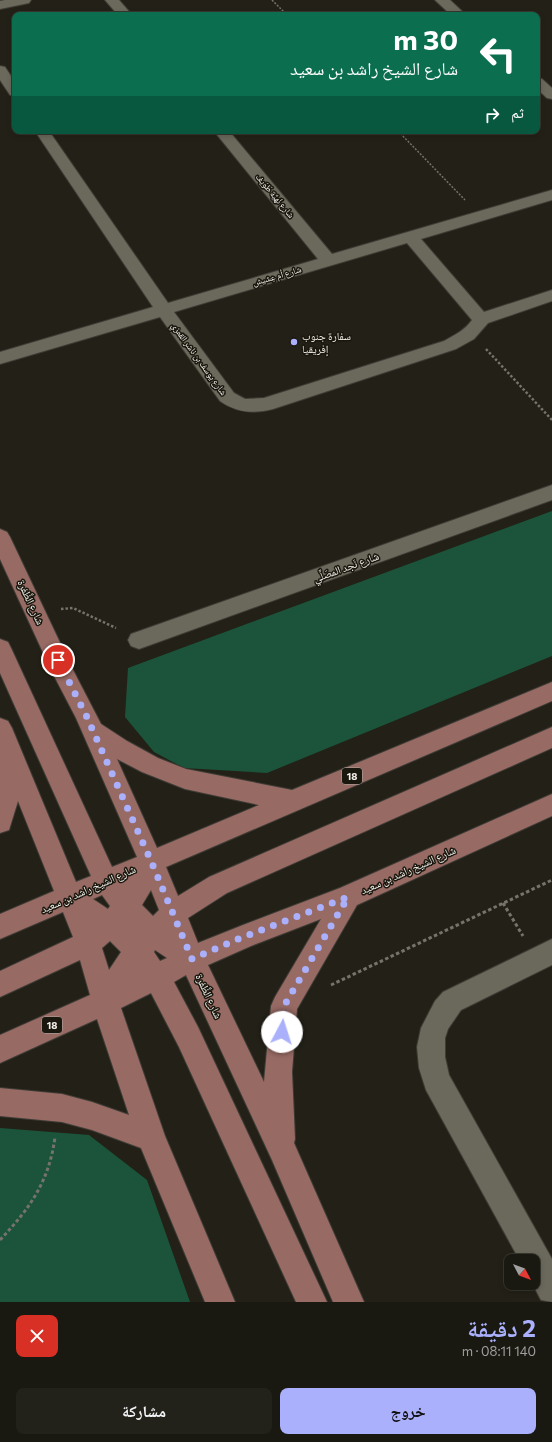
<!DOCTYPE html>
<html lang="ar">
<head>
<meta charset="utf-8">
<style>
	:root { --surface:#1a1911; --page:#23221a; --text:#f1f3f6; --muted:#9fa09f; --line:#383831; --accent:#aab0fb }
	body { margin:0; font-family:Commissioner,"Noto Naskh Arabic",sans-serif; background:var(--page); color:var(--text); direction:rtl; height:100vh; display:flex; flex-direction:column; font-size:15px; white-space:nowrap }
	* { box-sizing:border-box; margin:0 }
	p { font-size:13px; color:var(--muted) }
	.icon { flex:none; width:22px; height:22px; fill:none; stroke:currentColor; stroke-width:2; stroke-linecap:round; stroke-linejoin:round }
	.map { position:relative; height:1302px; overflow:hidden; direction:ltr }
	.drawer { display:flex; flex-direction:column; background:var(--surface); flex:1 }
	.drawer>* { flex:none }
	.hud { position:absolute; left:12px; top:12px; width:528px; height:122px; border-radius:8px; box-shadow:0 2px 6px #0003,0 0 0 1px var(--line); direction:rtl; background:#0b6e4f; color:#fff; overflow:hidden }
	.needle { width:26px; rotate:131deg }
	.controls { position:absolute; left:504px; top:1254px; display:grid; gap:8px }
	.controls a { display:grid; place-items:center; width:36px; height:36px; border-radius:8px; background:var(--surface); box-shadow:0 2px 6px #0003,0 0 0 1px var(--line); font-size:20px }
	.pin { position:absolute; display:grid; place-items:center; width:34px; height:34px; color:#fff; margin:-17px; border:2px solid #fff; border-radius:50%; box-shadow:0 1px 4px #0007 }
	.me { position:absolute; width:44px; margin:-22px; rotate:5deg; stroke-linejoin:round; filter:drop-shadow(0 0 3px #0008) }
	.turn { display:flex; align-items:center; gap:14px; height:84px; padding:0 16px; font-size:18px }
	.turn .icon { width:52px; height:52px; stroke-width:2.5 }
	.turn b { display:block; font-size:28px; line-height:34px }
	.then { display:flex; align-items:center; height:38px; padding:0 16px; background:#0003; gap:8px; font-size:15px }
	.round { display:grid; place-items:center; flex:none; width:42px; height:42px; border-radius:8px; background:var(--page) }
	.overview { display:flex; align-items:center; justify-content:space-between; height:68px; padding:0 16px }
	h1 { font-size:24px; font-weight:700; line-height:30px; color:var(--accent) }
	.button { display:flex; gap:8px; margin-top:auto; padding:8px 16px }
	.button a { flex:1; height:46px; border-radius:8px; background:var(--accent); color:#111; font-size:16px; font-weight:700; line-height:46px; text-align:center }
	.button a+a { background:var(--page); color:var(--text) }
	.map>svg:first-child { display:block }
	.forest { fill:#1b543a }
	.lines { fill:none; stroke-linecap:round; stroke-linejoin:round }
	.minor-casing { stroke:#3f3c36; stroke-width:2 }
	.major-casing { stroke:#3f3c36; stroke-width:2 }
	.path-far2 { stroke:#75736b; stroke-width:1.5; stroke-dasharray:2 1.5; stroke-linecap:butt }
	.path-far1 { stroke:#75736b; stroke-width:2.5; stroke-dasharray:2.5 2; stroke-linecap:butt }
	.path { stroke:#75736b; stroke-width:3; stroke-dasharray:3.5 2.5; stroke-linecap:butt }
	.minor { fill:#6b685c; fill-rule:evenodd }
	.major { fill:#976a64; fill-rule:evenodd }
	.route { stroke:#aab0fb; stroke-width:7; stroke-dasharray:0 12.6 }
	.poi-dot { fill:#aab0fb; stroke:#1a170e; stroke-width:1.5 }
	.labels { text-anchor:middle; stroke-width:3; stroke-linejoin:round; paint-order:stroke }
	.far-street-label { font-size:9px; fill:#f1efe9; stroke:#1a170e }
	.shield { fill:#1a170e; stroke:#b0aea7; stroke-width:1 }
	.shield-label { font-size:10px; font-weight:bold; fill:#f1efe9 }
	.poi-label { font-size:11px; fill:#f1efe9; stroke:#1a170e; text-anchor:start }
	.street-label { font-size:11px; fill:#f1efe9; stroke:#1a170e }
</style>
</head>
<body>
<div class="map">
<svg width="552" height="1302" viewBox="0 0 552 1302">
	<rect width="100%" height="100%" fill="#232117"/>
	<!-- forest -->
	<path class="forest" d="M552,511V656L267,773L184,768L154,752L125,717L128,668Z
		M0,1128L89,1135L147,1180L190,1302H0Z"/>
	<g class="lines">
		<defs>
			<path id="minor" d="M5,0H31L29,3L0,9V1Z
				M105,0H119L132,15H118Z
				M435,0H450L466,15H451Z
				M0,66L5,67L15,82V96L10,95L0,80Z
				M537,78L542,79L552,88V99L547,98L537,89Z
				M35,131H49L168,303L318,259L214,131H229L332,254L552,190V200L421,239L484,312L552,290V301L488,323L474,339L456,349L273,409C254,414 237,413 220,401L160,317L0,364V352L153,307ZM407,243L472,320C465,330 455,335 444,341L264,398L245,399L234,393L174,312Z
				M552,485V500L139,649L131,646L128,640L131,634Z
				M552,939V965L461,1010L448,1029L445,1038V1057L449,1075L552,1259V1302L541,1300L532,1283L533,1261H520L426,1090L419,1068L417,1047L421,1028L435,1001L443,992Z"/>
			<path id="major" d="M0,529L7,532L10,537L72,668L101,724L127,741L158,758L186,769L292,790L552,682V701L166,867L178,896L209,877L552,727V748L227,893L188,918L198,943L243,925L340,888L552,794V816L357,905L297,1009L292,1072L295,1139L294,1143L364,1302H333L272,1160L186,975L174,982L198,1027L327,1302H296L179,1047L151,993L121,1008L165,1136L235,1302H205L141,1148L92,1130L62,1122L0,1116V1088L62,1094L92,1102L129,1115L97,1019L0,1063V1035L90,995L80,960L0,997V971L73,937L63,912L0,939V914L54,891L18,801L9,830L0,833V718L8,721L12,728L76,882L91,876L0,673V639L8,642L11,648L112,867L137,857L76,718L52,672L0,559ZM117,759L142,772L185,789L259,805L157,848ZM151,890L159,910L153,916L142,905ZM102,895L110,906L108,909L93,899ZM321,919L275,997L271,1006L264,1082L208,965L251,946ZM110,941L121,952L109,970L102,948ZM155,950L167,958L160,961L154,952Z"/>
		</defs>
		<!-- minor casing -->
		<use href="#minor" class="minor-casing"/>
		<!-- major casing -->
		<use href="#major" class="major-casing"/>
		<!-- path-far2 -->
		<path class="path-far2" d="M272,0L287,15
			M398,131L465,200"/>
		<!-- path-far1 -->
		<path class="path-far1" d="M486,349L552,420
			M61,609L73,608L116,628"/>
		<!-- path -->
		<path class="path" d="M503,903L523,936
			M331,985L552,880
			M0,1240C30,1208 49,1182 55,1137"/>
		<!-- minor -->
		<use href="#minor" class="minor"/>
		<!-- major -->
		<use href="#major" class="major"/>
	</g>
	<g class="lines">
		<!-- route -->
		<path class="route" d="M58,660L86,715L151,861L192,959L243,937L348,897L284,1006L282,1032"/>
	</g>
	<!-- markers -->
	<circle class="poi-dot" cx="294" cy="342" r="4"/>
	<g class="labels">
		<!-- far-street labels -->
		<g class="far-street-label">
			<text transform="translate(275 196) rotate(50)" y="3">شارع نَهيَّة طَوَيف</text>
			<text transform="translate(277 276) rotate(-16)" y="3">شارع أم عِشيش</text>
			<text transform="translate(199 359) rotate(54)" y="3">شارع يوسف بن ناشر القمزي</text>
		</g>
		<!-- shield labels -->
		<g class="shield">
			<rect x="342" y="768" width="20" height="16" rx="3"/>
			<rect x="42" y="1017" width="20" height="16" rx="3"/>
		</g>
		<g class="shield-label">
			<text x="352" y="780">18</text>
			<text x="52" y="1029">18</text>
		</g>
		<!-- poi labels -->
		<g class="poi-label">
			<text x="302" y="340">سفارة جنوب<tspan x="302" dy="13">إفريقيا</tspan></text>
		</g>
		<!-- street labels -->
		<g class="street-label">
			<text transform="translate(346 567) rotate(-20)" y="4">شارع نَجد المصَلِّي</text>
			<text transform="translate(31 602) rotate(65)" y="4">شارع الظَّفرة</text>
			<text transform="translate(408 870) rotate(-24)" y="4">شارع الشيخ راشد بن سعيد</text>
			<text transform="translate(88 889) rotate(-24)" y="4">شارع الشيخ راشد بن سعيد</text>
			<text transform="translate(209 996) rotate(65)" y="4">شارع الظَّفرة</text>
		</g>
	</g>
</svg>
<div class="controls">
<a><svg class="needle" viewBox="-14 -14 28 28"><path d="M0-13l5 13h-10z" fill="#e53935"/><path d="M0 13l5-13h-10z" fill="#9fa09f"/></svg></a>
</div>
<div class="pin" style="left:58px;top:660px;background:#d93025"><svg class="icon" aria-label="arrive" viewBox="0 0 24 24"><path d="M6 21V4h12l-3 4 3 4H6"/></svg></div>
<svg class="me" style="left:282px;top:1032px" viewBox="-20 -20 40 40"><circle r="19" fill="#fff"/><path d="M0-13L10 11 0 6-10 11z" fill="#aab0fb"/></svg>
<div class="hud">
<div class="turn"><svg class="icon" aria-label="left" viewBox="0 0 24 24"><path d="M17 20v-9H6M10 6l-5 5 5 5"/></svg><div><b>30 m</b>شارع الشيخ راشد بن سعيد</div></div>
<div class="then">ثم<svg class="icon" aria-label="right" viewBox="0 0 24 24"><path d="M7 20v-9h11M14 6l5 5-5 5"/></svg></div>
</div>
</div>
<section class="drawer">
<div class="overview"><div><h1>2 دقيقة</h1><p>140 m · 08:11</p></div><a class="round" style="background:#d93025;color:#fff"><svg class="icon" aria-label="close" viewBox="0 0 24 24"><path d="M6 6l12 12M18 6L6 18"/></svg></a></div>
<div class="button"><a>خروج</a><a>مشاركة</a></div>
</section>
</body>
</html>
